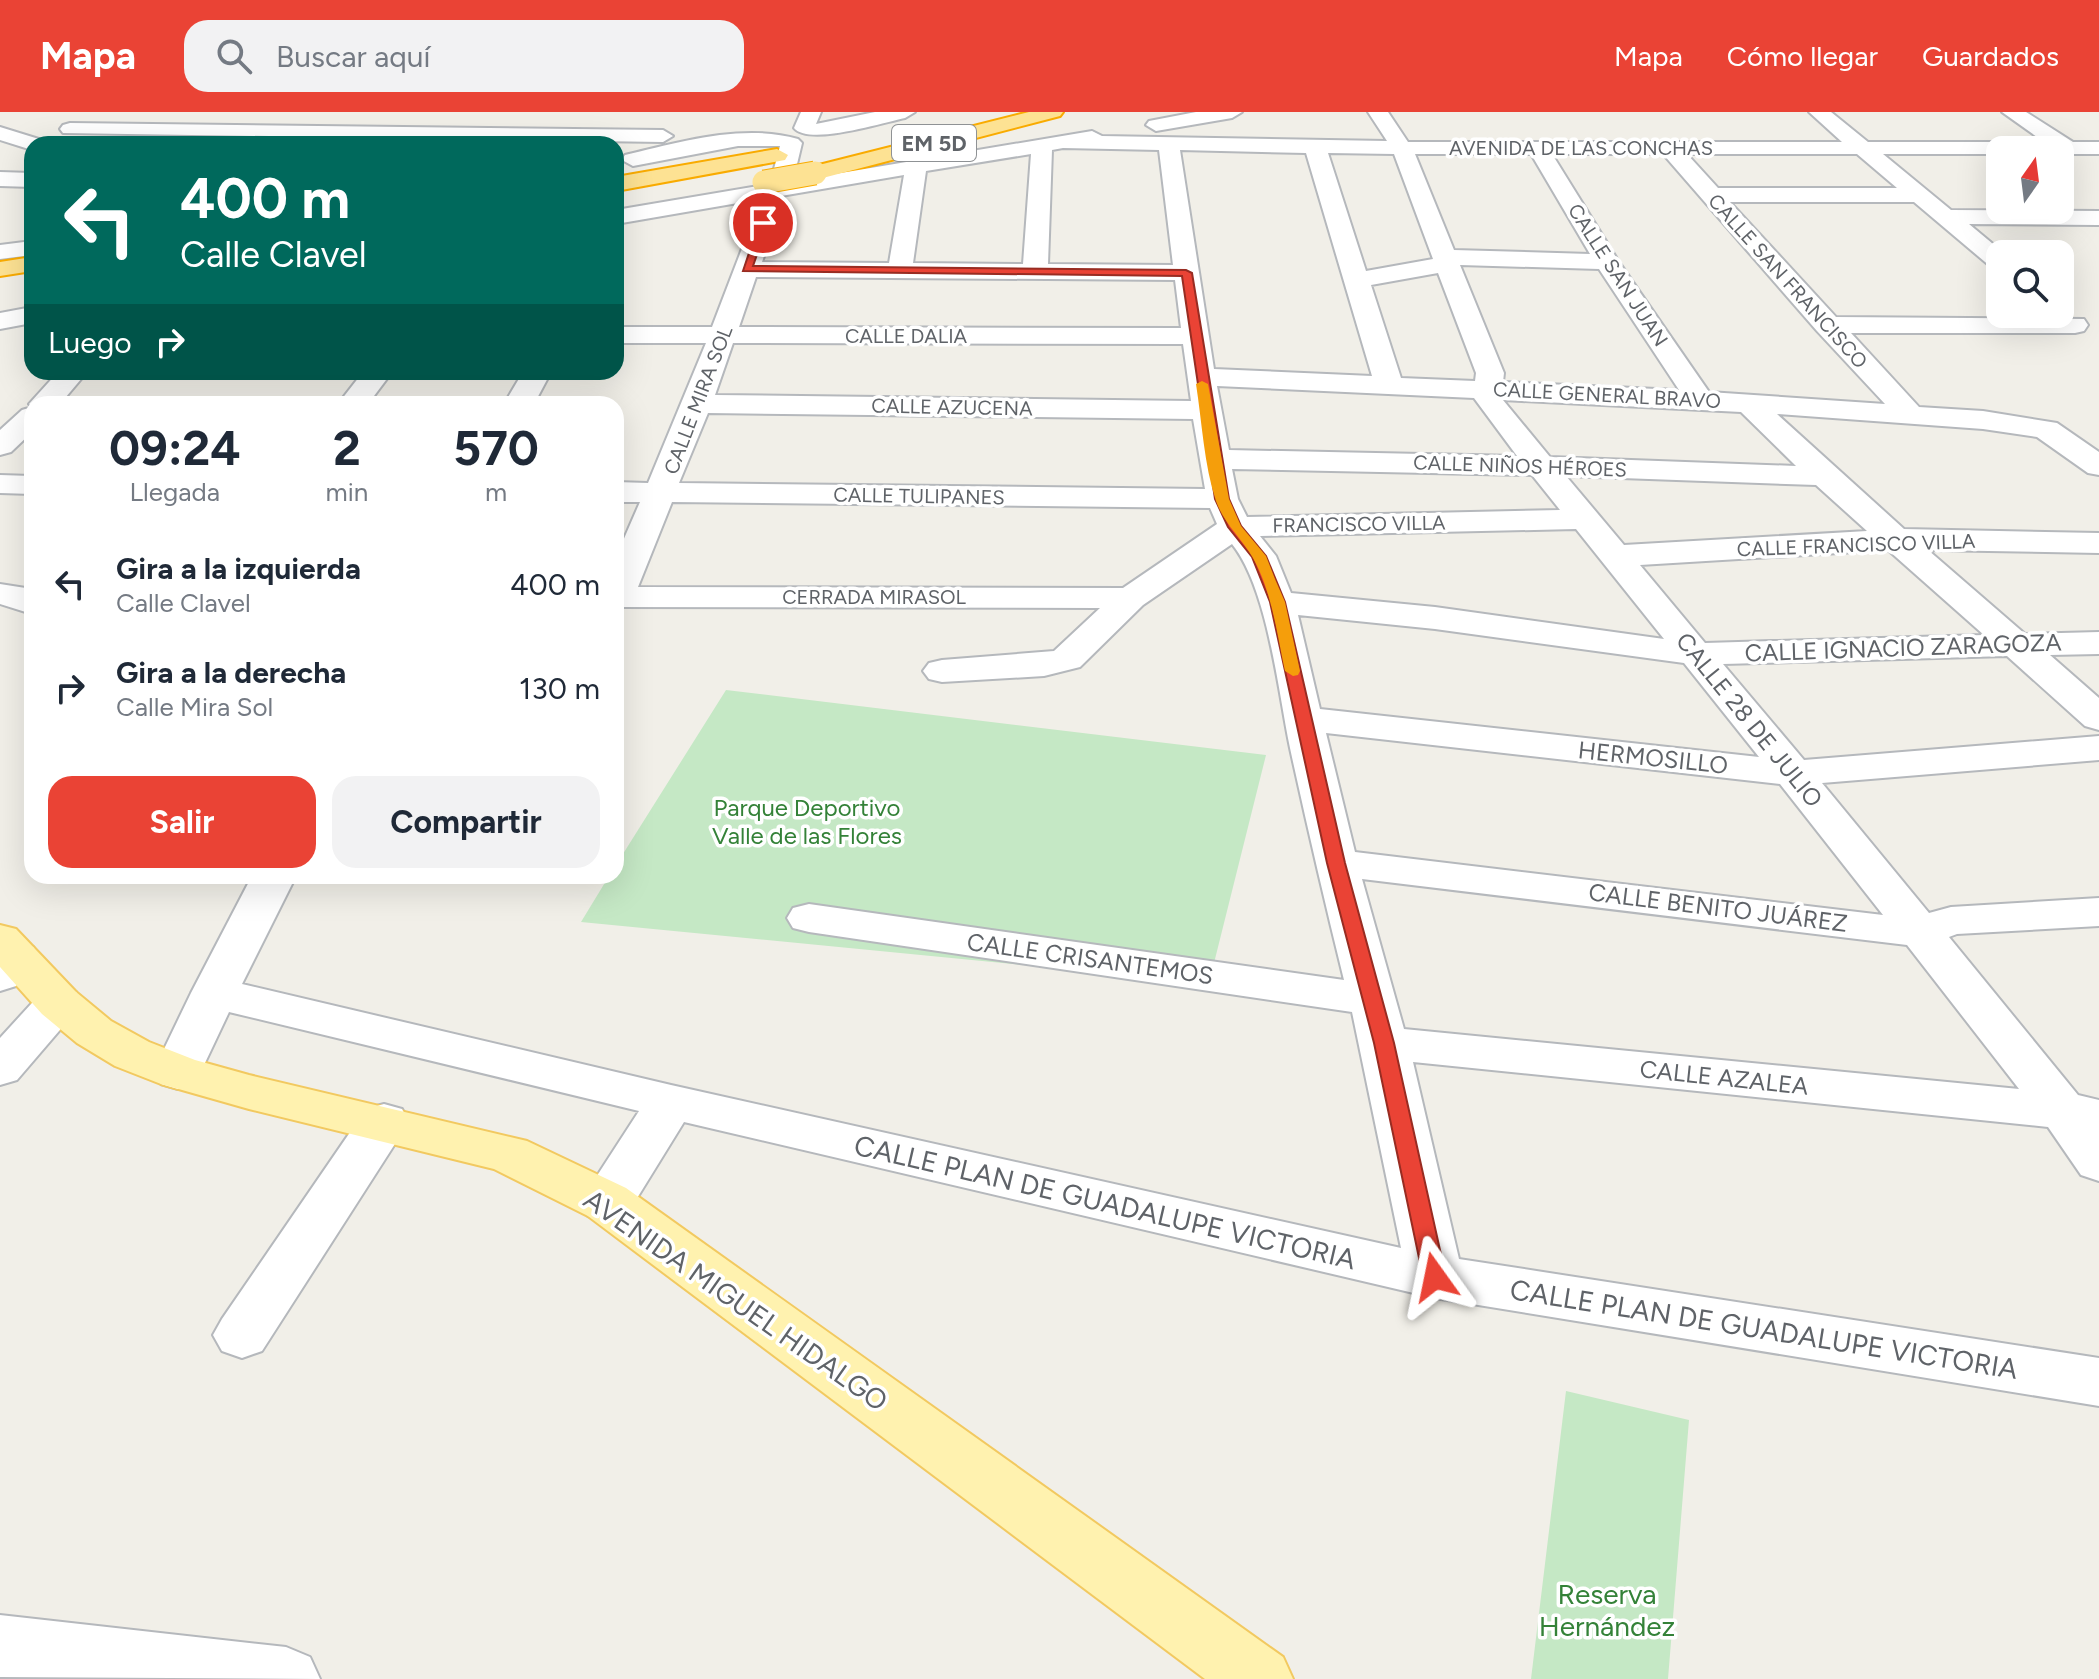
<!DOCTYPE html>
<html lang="es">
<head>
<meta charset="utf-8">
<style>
	:root { --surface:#fff; --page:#f2f2f3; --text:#1f2937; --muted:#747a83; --accent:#ea4335 }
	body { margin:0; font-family:Figtree,sans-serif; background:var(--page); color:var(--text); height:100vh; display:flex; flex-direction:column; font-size:30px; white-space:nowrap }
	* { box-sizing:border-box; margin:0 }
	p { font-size:26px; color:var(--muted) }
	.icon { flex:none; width:44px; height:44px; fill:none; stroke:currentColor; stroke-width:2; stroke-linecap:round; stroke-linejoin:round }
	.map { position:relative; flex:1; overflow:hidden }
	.panel { position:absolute; left:24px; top:284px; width:600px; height:488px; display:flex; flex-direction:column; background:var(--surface); border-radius:24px; box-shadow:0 8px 32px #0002 }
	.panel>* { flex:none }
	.hud { position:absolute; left:24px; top:24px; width:600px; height:244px; border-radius:24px; box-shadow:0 8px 32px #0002; background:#00695c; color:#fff; overflow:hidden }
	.needle { width:52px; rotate:14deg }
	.tools { position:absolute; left:1986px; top:24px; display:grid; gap:16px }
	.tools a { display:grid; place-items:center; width:88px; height:88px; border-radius:16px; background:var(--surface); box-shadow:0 8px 32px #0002; font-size:40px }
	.pin { position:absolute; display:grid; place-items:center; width:68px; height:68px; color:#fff; margin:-34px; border:4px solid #fff; border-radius:50%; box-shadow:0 2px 8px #0007 }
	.me { position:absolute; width:88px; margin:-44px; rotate:348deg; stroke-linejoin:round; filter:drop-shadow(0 0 6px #0008) }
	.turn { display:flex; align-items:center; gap:28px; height:168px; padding:0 24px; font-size:36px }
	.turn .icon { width:104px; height:104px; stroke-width:2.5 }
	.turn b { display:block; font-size:56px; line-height:68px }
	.then { display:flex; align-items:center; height:76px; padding:0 24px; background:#0003; gap:16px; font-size:30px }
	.eta { display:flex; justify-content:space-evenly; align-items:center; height:136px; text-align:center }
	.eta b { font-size:48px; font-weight:700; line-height:56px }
	.cta { display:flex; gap:16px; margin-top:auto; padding:16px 24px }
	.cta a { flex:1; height:92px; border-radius:24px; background:var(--accent); color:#fff; font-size:32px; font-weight:700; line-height:92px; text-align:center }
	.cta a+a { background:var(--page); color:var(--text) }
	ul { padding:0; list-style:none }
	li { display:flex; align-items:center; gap:24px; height:104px; padding:0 24px }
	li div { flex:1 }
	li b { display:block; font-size:30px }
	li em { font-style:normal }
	header { display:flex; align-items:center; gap:48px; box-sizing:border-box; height:112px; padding:0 40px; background:var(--accent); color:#fff }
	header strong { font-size:38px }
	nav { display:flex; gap:44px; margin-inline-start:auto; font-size:28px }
	.search { width:560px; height:72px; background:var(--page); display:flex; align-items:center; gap:20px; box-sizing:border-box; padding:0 28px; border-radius:24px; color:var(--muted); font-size:30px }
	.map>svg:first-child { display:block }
	.green { fill:#c5e8c5 }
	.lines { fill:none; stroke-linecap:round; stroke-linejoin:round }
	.minor-casing { stroke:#b5b8bc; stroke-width:4 }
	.major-casing { stroke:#f2c960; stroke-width:4 }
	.highway-casing { stroke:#f9ab00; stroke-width:4 }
	.minor { fill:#fff; fill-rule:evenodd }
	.major { fill:#fff2af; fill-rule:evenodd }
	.highway { fill:#fde293; fill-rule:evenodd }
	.highway-bridge-casing { stroke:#f9ab00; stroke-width:25; stroke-linecap:butt }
	.highway-bridge { stroke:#fde293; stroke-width:23 }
	.route { fill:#ea4335; stroke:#982c22; stroke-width:2 }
	.slow { fill:#f59e0b }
	.labels { text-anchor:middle; stroke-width:7; stroke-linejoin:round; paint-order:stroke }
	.far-street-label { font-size:20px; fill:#5f6368; stroke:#fff }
	.shield { fill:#fff; stroke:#8f9295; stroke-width:2 }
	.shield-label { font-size:22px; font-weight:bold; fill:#5f6368 }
	.street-label { font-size:24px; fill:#5f6368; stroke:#fff }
	.park-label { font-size:24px; fill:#348238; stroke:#fff }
	.near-street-label { font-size:28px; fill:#5f6368; stroke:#fff }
	.near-park-label { font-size:28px; fill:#348238; stroke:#fff }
</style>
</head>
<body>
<header>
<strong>Mapa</strong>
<div class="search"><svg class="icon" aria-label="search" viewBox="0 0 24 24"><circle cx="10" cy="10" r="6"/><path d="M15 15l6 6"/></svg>Buscar aquí</div>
<nav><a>Mapa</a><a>Cómo llegar</a><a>Guardados</a></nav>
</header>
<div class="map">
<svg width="2099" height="1567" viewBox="0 0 2099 1567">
	<rect width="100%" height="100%" fill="#f1efe8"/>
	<!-- green -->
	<path class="green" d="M726,578L1266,643L1209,871L581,810L609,764H616V753Z
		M1566,1279L1689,1308L1668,1567H1531Z"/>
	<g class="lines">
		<defs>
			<path id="minor" d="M801,0H821L816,12L875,0H915L905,6C881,11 809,34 794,16Z
				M1196,0H1242L1232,6L1156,19L1146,13L1149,9Z
				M1368,0H1388L1408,30H1842L1809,0H1831L1868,30H2044L2002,0H2026L2073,30H2099V42H2060V38H2000V42H1883L1951,98L2099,99V113L1969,112L2005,142H2000V157L1991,155L1914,90H1730L1836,205L2084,207L2088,213L2084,219L2075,221H1851L1919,295L1983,299L2057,311L2099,340V363L2088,361L2037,325L1983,317L1777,302L1904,417L2099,421V441L1928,438L2025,522L2099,520V542L2050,543L2099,586V618L2085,614L2007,544L1723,552L1804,648L2099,624V648L1822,671L1929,801L1951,795L2099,786V814L1957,822L1949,825L2078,983L2099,988V1069L2081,1063L2048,1015L1413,950L1459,1147L2099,1246V1294L1435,1186L684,1010L626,1104L607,1109L588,1104L580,1090L639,999L229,900L195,972L178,977L161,972L153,960L191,881L252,764H296L242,872L671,973L1401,1136L1352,900L809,820L793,816L787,806L793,796L809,792L1344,868C1325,791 1307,714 1290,636C1278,579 1268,477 1232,432L1143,493L1080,555L1044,564L942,570L929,567L923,559L929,551L942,548L1054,539L1100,496L616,495V445L640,390H616V370L648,371L706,231H616V215H712L761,87L616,112V98L770,72L780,34H738L633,54L622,48L625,43C679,30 744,11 798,27L802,31L793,69L1092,19L1102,24L1387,29ZM1063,36L1159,38L1173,153L1048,152L1052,38ZM1180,38L1306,41L1372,264L1214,257ZM1328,41L1394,42L1433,147L1366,159ZM1031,42L1023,152L913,151L926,59ZM1415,42H1531L1590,142L1454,138ZM1552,42H1663L1817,219L1885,292L1709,280L1619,150ZM1687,42H1857L1897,76H1718ZM904,63L889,151L762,150L783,88L781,84ZM1460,153L1599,157L1679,278L1503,270L1504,261ZM1438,161L1476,261L1475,269L1401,266L1371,173ZM756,165L1175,168L1181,216L739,215ZM733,231L1183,232L1191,289L715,283ZM1217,274L1474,286L1517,344L1229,338ZM1503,288L1741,300L1796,354L1550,345ZM708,301L1193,307L1205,377L679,371ZM1232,357L1532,363L1560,398L1247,405L1238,387ZM1566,364L1816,373L1867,419L1624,433ZM672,390L1210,396L1217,412L1123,476L638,475ZM1576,417L1664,527L1435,495L1291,481L1276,444L1260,424ZM1888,438L1984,523L1705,531L1640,453ZM1298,503L1435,517L1684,551L1759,645L1320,597ZM1326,621L1780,672L1883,803L1355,740ZM1362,767L1907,833L2019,977L1404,917Z
				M70,11L663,18L673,24L663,30L63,21L60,17L63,13Z
				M0,15L42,28L46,32H32V38L0,28Z
				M0,60L32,61V75L0,74Z
				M32,129V143L0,147V133Z
				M32,195V211L0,217V201Z
				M58,260H87L60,292H32V320L11,340L0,343V318L22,298L32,295L29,292Z
				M363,260H392L368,292H338Z
				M523,260H551L534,292H504Z
				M0,363L32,364V382L0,381Z
				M0,472L32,477V502L0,492Z
				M17,831L33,835L40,845L16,874L0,879V836Z
				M59,876L76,880L83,891L17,968L0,973V926L42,880Z
				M384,992L402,997L409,1010L262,1239L242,1246L222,1239L213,1223L222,1207L366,997Z
				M0,1503L286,1535L310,1545L320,1567L0,1565Z"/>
			<path id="major" d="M0,813L16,817L76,880L111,909L149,930L195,948L249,963L527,1029L626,1076L1283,1545L1293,1567H1205L588,1104L494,1057L249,997L161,972L115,954L77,931L42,902L0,855Z"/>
			<path id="highway" d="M1029,0H1063L1060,4L815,68L804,61L807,56Z
				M777,37L788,43L785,48L616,79V65Z
				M32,145V159L0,164V150Z"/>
		</defs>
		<!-- minor casing -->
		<use href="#minor" class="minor-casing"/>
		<!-- major casing -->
		<use href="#major" class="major-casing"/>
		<!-- highway casing -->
		<use href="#highway" class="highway-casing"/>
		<!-- minor -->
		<use href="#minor" class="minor"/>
		<!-- major -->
		<use href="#major" class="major"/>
		<!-- highway -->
		<use href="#highway" class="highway"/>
		<defs>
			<path id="highway-bridge" d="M764,70L815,61"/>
		</defs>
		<!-- highway-bridge casing -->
		<use href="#highway-bridge" class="highway-bridge-casing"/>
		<!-- highway-bridge -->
		<use href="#highway-bridge" class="highway-bridge"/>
	</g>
	<!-- route -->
	<path class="route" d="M763,108L768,111L753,154L1186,158L1192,161L1229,387L1241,414L1266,444L1285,490L1345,751L1394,931L1446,1165L1443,1172L1435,1174L1426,1172L1423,1165L1374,931L1327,751L1270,490L1252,445L1228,415L1215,387L1182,164L743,159L759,111Z"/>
	<!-- slow -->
	<path class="slow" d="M1202,269L1208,272L1229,387L1241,414L1266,444L1275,467L1285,490L1300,559L1298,563L1293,564L1285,559C1277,522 1272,480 1253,446C1241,425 1224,412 1216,389C1204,353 1202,310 1196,272Z"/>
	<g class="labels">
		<!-- far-street labels -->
		<g class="far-street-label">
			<text x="1581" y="43">AVENIDA DE LAS CONCHAS</text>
			<text transform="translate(1618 163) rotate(57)" y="7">CALLE SAN JUAN</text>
			<text transform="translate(1788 169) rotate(48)" y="7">CALLE SAN FRANCISCO</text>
			<text x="906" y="231">CALLE DALIA</text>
			<text transform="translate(1607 283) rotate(3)" y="7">CALLE GENERAL BRAVO</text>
			<text transform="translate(698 288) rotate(-69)" y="7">CALLE MIRA SOL</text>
			<text transform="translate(952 295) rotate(1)" y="7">CALLE AZUCENA</text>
			<text transform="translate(1520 354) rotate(2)" y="7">CALLE NIÑOS HÉROES</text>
			<text transform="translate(919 384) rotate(1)" y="7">CALLE TULIPANES</text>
			<text transform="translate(1359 412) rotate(-1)" y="7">FRANCISCO VILLA</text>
			<text transform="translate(1856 433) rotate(-2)" y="7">CALLE FRANCISCO VILLA</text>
			<text x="874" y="492">CERRADA MIRASOL</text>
		</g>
		<!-- shield labels -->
		<rect class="shield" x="892" y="13" width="84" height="36" rx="6"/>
		<g class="shield-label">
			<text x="934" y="39">EM 5D</text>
		</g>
		<!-- street labels -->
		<g class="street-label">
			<text transform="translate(1903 536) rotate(-2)" y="8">CALLE IGNACIO ZARAGOZA</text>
			<text transform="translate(1749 608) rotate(51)" y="8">CALLE 28 DE JULIO</text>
			<text transform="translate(1653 646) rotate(6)" y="8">HERMOSILLO</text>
			<text transform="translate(1718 796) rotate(7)" y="8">CALLE BENITO JUÁREZ</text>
			<text transform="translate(1090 847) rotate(8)" y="8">CALLE CRISANTEMOS</text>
			<text transform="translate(1724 966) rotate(6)" y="8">CALLE AZALEA</text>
		</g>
		<!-- park labels -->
		<g class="park-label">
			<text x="807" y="704">Parque Deportivo<tspan x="807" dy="28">Valle de las Flores</tspan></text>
		</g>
		<!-- near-street labels -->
		<g class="near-street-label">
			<text transform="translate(1105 1090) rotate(13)" y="10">CALLE PLAN DE GUADALUPE VICTORIA</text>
			<text transform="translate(736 1188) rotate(35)" y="10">AVENIDA MIGUEL HIDALGO</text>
			<text transform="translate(1764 1217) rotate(9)" y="10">CALLE PLAN DE GUADALUPE VICTORIA</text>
		</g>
		<!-- near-park labels -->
		<g class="near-park-label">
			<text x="1607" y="1492">Reserva<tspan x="1607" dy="32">Hernández</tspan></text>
		</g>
	</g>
</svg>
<div class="tools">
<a><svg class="needle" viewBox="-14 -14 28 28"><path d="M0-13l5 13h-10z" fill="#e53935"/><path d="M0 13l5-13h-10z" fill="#747a83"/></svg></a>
<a><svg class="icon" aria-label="search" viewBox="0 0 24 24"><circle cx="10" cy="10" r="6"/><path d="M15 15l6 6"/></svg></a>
</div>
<div class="pin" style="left:763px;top:111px;background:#d93025"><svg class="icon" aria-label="arrive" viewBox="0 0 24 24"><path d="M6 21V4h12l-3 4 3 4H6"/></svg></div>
<svg class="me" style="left:1435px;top:1165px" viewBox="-20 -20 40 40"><path d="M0-17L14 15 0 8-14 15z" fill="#ea4335" stroke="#fff" stroke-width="4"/></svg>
<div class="hud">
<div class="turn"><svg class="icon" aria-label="left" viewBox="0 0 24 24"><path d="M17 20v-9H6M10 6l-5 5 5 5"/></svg><div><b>400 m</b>Calle Clavel</div></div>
<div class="then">Luego<svg class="icon" aria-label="right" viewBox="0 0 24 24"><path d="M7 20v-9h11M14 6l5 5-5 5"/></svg></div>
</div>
<section class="panel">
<div class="eta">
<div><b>09:24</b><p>Llegada</p></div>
<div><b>2</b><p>min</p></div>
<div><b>570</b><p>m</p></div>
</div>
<ul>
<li><svg class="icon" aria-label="left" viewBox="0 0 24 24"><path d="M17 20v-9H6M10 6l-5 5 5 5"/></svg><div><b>Gira a la izquierda</b><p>Calle Clavel</p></div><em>400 m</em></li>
<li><svg class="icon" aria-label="right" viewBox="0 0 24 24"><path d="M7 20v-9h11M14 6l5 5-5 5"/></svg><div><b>Gira a la derecha</b><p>Calle Mira Sol</p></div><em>130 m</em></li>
</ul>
<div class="cta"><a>Salir</a><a>Compartir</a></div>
</section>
</div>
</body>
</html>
